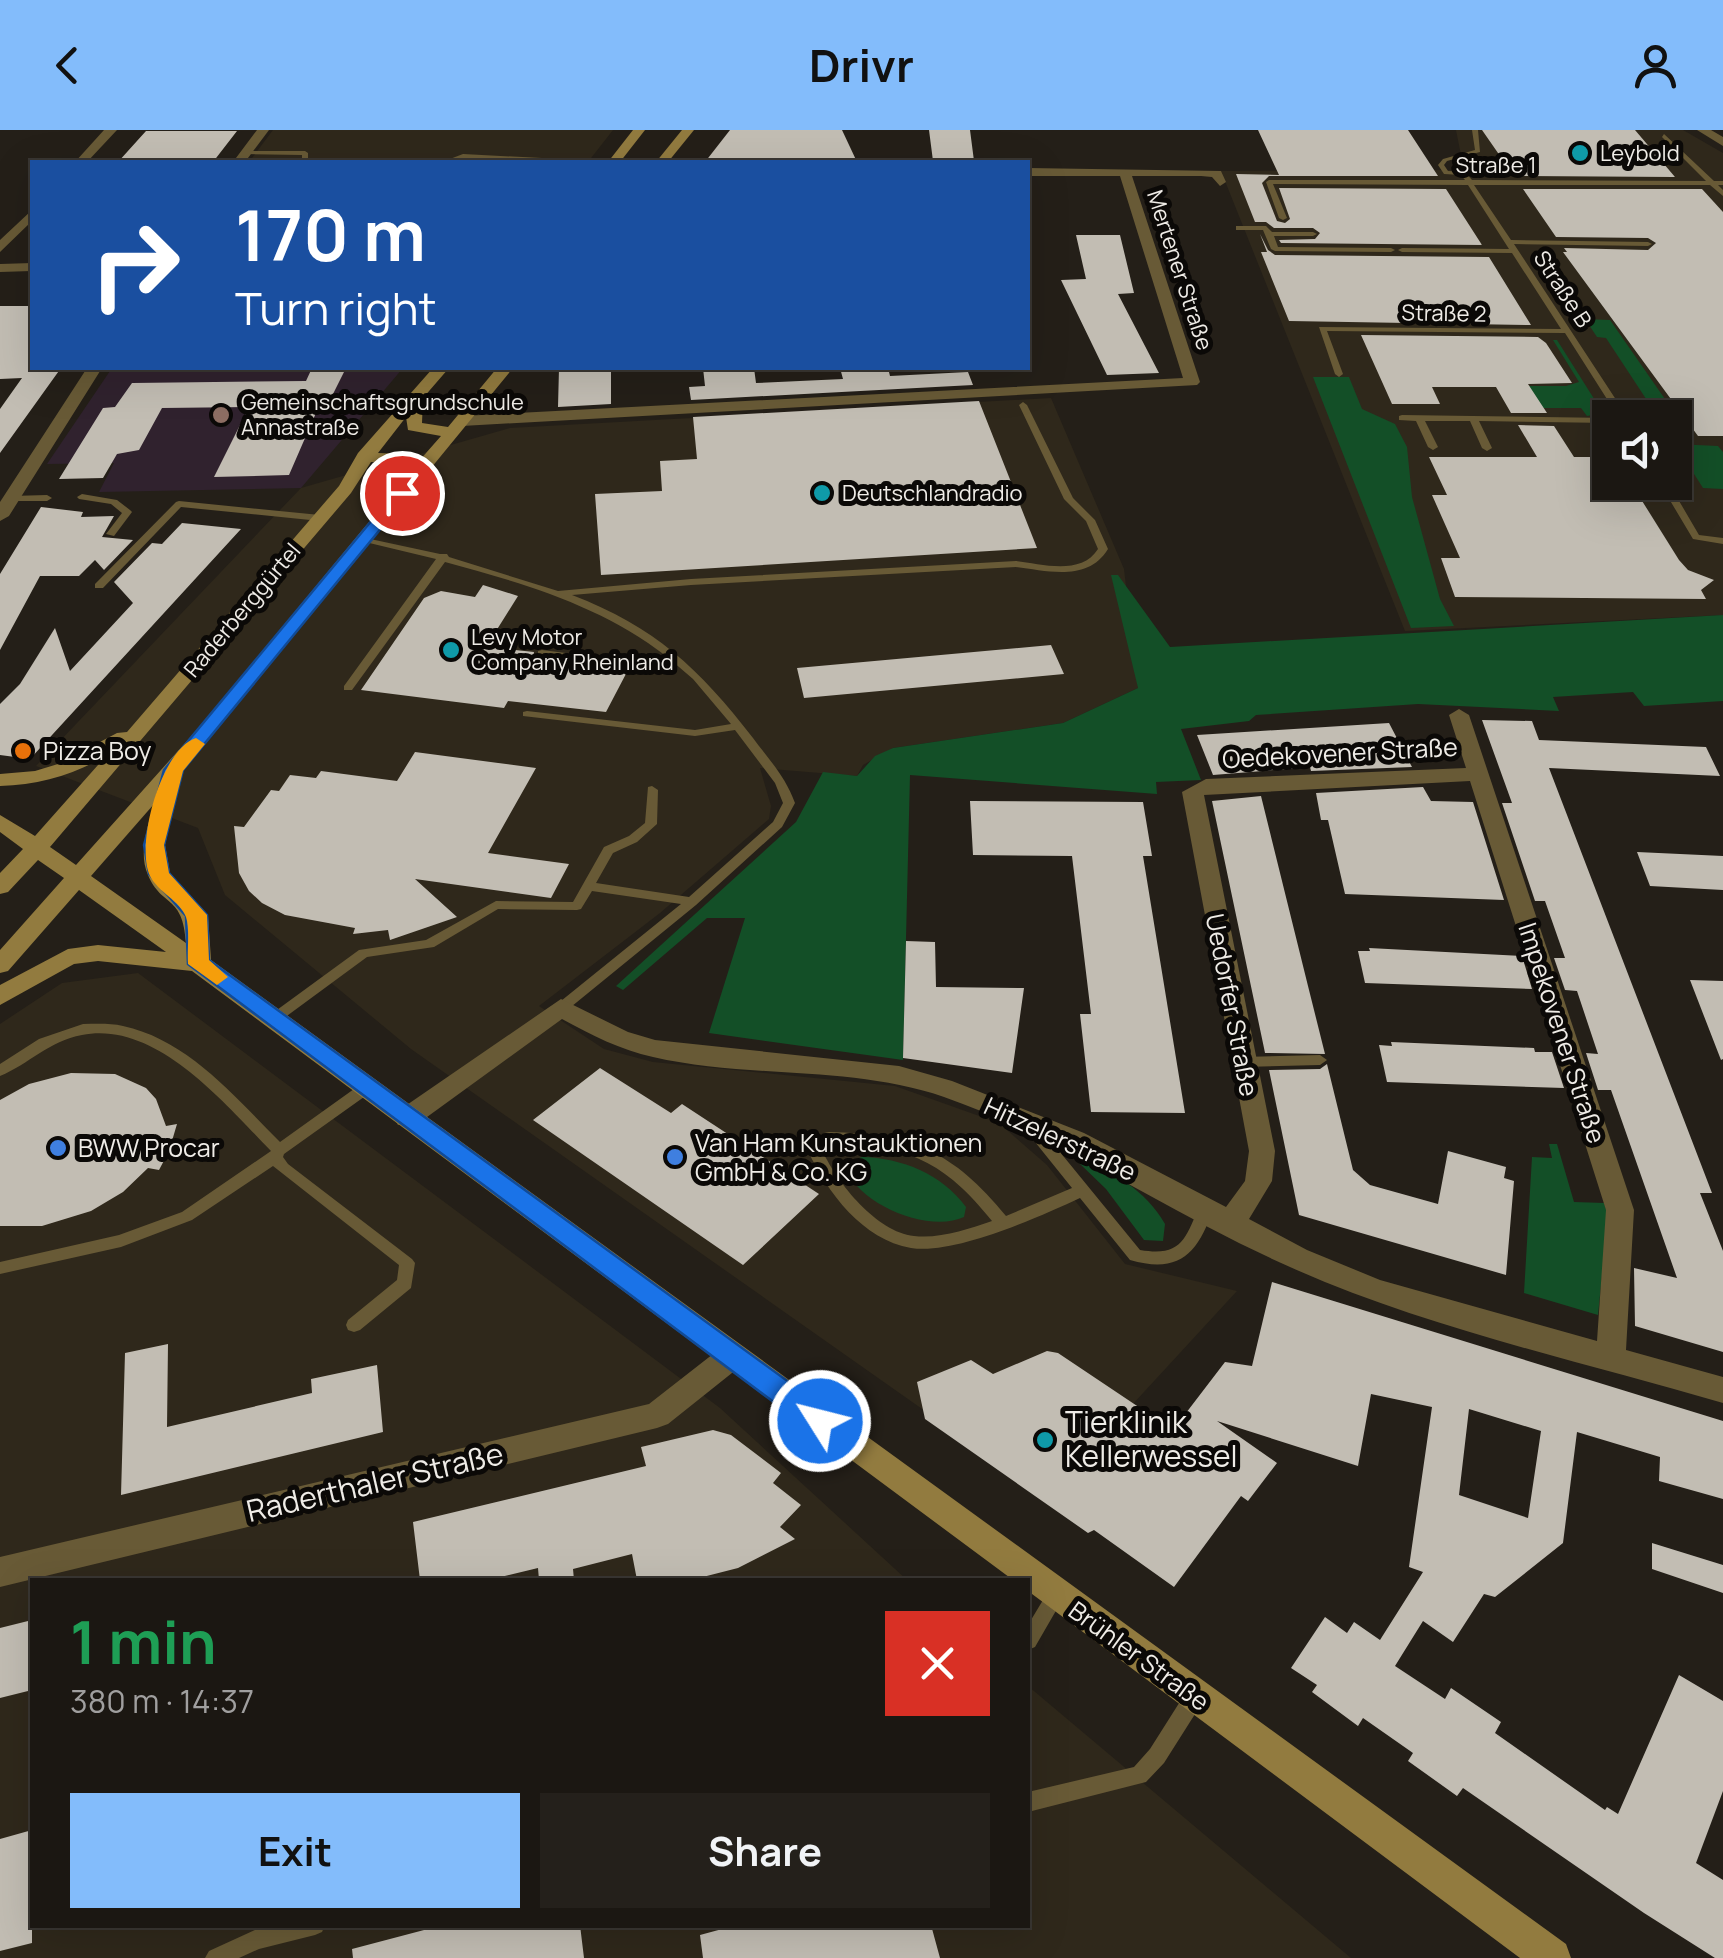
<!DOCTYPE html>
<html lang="en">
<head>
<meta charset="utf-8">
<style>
	:root { --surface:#1b1712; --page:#24201b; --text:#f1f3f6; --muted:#a09f9f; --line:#393632; --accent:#83bcfb }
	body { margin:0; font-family:Manrope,sans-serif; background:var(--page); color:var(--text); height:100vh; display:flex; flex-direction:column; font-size:38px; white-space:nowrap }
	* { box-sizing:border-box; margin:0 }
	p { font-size:32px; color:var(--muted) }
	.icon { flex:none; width:55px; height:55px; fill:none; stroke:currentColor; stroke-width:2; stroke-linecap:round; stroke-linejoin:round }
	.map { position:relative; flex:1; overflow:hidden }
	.drawer { position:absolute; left:30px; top:1448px; width:1000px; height:350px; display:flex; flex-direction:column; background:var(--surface); border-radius:0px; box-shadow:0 10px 40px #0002,0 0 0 2px var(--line) }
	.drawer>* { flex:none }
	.banner { position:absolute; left:30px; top:30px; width:1000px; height:210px; border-radius:0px; box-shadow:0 10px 40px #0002,0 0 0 2px var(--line); background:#1a4fa0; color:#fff; overflow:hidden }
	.fabs { position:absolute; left:1592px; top:270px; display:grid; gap:20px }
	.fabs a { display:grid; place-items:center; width:100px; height:100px; border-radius:0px; background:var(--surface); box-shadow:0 10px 40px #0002,0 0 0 2px var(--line); font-size:50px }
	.pin { position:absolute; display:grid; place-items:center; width:85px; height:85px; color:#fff; margin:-42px; border:5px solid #fff; border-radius:50%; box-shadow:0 2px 10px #0007 }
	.me { position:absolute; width:110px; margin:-55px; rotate:306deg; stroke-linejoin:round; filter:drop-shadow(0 0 8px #0008) }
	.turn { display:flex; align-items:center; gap:35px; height:210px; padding:0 40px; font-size:45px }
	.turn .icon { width:130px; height:130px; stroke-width:2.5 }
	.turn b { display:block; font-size:70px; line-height:85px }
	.round { display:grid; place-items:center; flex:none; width:105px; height:105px; border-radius:0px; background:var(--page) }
	.summary { display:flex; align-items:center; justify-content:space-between; height:170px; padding:0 40px }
	h1 { font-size:60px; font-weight:700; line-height:75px; color:#1e9e55 }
	.cta { display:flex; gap:20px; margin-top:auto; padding:20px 40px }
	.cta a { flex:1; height:115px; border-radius:0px; background:var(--accent); color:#111; font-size:40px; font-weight:700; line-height:115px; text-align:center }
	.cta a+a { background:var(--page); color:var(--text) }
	header { display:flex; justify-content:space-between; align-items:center; height:130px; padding:0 40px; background:var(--accent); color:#111; font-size:45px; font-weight:700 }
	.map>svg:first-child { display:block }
	.built { fill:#2f281b; fill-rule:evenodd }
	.education { fill:#30222e }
	.green { fill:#134f27 }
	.building { fill:#c2bdb3; fill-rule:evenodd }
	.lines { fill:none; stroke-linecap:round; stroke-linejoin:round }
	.lane { fill:#685a36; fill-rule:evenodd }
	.street { fill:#685a36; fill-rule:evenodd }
	.secondary { fill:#927b3f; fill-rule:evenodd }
	.route { fill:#1a73e8; stroke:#114b97; stroke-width:2.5 }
	.slow { fill:#f59e0b }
	.culture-dot { fill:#0f9aa8; stroke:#0b0907; stroke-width:4 }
	.education-dot { fill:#8d6e63; stroke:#0b0907; stroke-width:4 }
	.food-dot { fill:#e8710a; stroke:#0b0907; stroke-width:4 }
	.shop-dot { fill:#3f7fe0; stroke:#0b0907; stroke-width:4 }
	.labels { text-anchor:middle; stroke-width:10; stroke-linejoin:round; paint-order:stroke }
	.far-poi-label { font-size:22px; fill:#efece7; stroke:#0b0907; text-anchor:start }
	.far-street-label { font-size:22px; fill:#efece7; stroke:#0b0907 }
	.poi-label { font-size:25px; fill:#efece7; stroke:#0b0907; text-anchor:start }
	.street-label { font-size:25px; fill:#efece7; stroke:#0b0907 }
	.near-poi-label { font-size:30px; fill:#efece7; stroke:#0b0907; text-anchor:start }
	.near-street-label { font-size:30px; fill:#efece7; stroke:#0b0907 }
</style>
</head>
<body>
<header><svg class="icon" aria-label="back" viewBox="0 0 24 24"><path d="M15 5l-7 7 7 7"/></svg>Drivr<svg class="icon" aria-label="person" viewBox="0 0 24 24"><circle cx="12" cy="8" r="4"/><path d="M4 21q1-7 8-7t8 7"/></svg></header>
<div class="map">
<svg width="1723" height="1828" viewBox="0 0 1723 1828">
	<rect width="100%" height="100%" fill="#241f18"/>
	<!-- built -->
	<path class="built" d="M273,0H613L588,32H249Z
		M1456,0H1683L1723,23V485L1405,501L1221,41L1464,40ZM1610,288H1675V352H1610Z
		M1051,268L1124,439L1138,558L1063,593L893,618L863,635L857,646L760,638L771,676L769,689L660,783L539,876L604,919L653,932L895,956L999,993L1047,1035L1125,1134L1237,1161L1062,1351L952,1300L411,919L225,765L198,698L36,636L301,358L510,298Z
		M138,843L720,1278L907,1450H32V1795H1028V1556L1351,1828H0V894L62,853Z"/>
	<!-- education -->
	<path class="education" d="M112,238H403L301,358L99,362L114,333L47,334Z"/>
	<!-- green -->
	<path class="green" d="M1585,189L1610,190L1692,308L1675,307V288L1658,287L1606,208L1597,207Z
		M1553,210H1557L1603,283L1587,286L1581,278H1527L1514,256H1566L1579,252Z
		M1313,247H1349L1362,279L1395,294L1407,317L1412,367L1440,469L1454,496L1411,498Z
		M1675,314L1718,316L1723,322V359L1703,358Z
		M1111,445H1118L1170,517L1723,485V571L1644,576L1633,562L1553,567L1559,581L1418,574L1256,585L1249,591L1181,599L1201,650L1156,652L1157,664L910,645L903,930L709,903L745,788H707L623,860L616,856L796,692L823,642L857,646L875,626L893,618L1063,593L1138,558Z
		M1549,1014H1557L1574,1072L1604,1073L1608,1085L1598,1185L1524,1163L1532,1027L1552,1028Z
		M1078,1025C1112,1042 1146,1060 1165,1094L1163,1111L1144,1110L1106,1059L1077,1031Z
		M862,1027C902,1028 942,1044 966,1077L964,1087C930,1103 861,1076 847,1040L849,1032Z"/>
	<!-- building -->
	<path class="building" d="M730,0H842L857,32H705Z
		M929,0H970L974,31H933Z
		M1258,0H1408L1438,46H1269L1262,53L1277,91L1285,93L1290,89L1279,58L1446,59L1482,115L1281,113L1279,110L1315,109L1320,103L1313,98H1274L1266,92H1255L1236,44L1279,45Z
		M1482,0H1635L1675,47L1514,46Z
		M146,1H237L213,32H118Z
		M1523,59H1702L1723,82V306H1698L1563,122H1567L1564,118L1648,120L1656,113L1648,108L1556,107Z
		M1260,104L1268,120L1275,125L1489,127L1531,195L1289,191L1261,122H1267Z
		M1076,105H1120L1134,163L1118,164L1159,243L1107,245L1061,150L1086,149Z
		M0,176H32V238H61L0,323V279L22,248L0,249Z
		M1361,205L1538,207L1546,213L1572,253L1528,254L1547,283H1511L1496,257H1432L1440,274H1392Z
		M312,238H346L327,276H319L289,345L214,347L249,277L162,278L139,320L117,324L103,348L59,349L103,278L115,277L132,253L306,251Z
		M559,238H611V274L558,277Z
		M703,238H754L756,253L843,249L840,238H888L890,246L968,242L973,255L691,270L689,257L705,256Z
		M979,271L1037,418L601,445L595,364L662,361L660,331L697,329L693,287Z
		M1518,295L1554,296L1574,327H1610V366H1639L1679,430L1688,440L1714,450L1701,460L1706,469L1455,467L1441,428H1460L1432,365H1447L1429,327H1537Z
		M41,377L83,382L81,387L114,386L102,407L133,410L104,440L95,430L79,446H40L0,520V444Z
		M182,393L241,399L30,629L0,625V574L20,554L55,498L70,541L133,473L114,452L152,413L162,414Z
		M483,455L518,466L486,517L534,522L533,529L628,540L606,582L508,571L504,578L361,560L424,468L441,461L475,467Z
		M1051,515L1064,544L804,568L797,538Z
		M1482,590L1532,591L1539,610L1706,617L1720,646L1549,638L1712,1063H1700L1723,1121V1222L1635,1196L1634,1138L1677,1148L1611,960H1598L1586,923L1598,924L1577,861L1565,860L1554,828H1565L1545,771H1535L1502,673H1512Z
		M1389,593L1412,637L1311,641L1310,637L1213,645L1197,605Z
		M415,622L536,638L488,723L569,734L551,768L415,749L457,787L390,810L388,800L353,804L355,798L285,785L262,773L249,761L239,743L234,696L244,697L271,660L279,661L290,645L316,648L321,641L397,651Z
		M1423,657L1431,671L1473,672L1504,770L1345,764L1328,690H1321L1316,663Z
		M1261,666L1308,856L1325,924L1265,923L1264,918L1212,671Z
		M970,671L1143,672L1152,726H1143L1185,983L1091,982L1080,884H1091L1072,726L973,725Z
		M1637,722L1723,726V760L1650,756Z
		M906,811L935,812L936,857L1024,858L1012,943L903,928Z
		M1369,818L1522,826L1532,859L1365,853L1358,821H1370Z
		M1690,850L1723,851V929L1721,930Z
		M1391,912L1534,918L1535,922H1552L1564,958L1387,952L1379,915L1392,916Z
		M1327,934L1353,1040L1370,1055L1438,1074L1448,1021L1506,1037L1504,1048L1514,1051L1506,1145L1299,1085L1269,940L1320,939Z
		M600,938L671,983L682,974L819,1064L743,1135L533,990Z
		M71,943L115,944L146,958L156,969L166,996L177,994L169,1021L159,1040L148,1038L123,1062L91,1081L42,1096H0V970L29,954Z
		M1272,1152L1723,1291V1369L1659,1351L1660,1327L1577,1302L1563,1413L1495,1467L1484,1464L1453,1512L1423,1491L1395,1536L1445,1569L1451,1558L1501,1592L1495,1603L1605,1680L1607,1677L1618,1684L1679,1545L1723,1571V1661L1696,1733L1723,1750V1828H1715L1644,1783L1463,1658L1457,1666L1408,1631L1413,1623L1363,1588L1358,1596L1312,1562L1317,1555L1291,1538L1325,1487L1347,1503L1354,1492L1380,1510L1423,1442L1409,1437L1432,1277L1371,1264L1358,1336L1217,1291L1277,1333L1248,1371L1241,1366L1174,1457L1094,1400L1088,1403L925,1289L917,1252L971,1230L993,1244L1047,1221L1058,1223L1173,1300L1225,1232L1252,1236ZM1469,1279L1541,1301L1528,1388L1459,1365Z
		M168,1214L167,1297L312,1263L311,1249L377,1235L383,1302L121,1365L125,1223Z
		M713,1300L731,1305L781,1343L773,1353L801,1375L780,1397L795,1409L738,1438L691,1450H637L632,1424L573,1439L574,1450H539L538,1438L488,1450H420L413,1392L646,1336L641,1317Z
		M1652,1413L1723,1435V1463L1652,1439Z
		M32,1490V1560L0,1568V1498Z
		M32,1700V1813L0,1821V1709Z
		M443,1795H580L584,1828H353L352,1819Z
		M737,1795H931L940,1828H703L700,1805Z"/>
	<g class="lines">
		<!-- lane -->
		<path class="lane" d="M1472,0H1478L1480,22L1447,31L1444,35L1448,41L1465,42L1472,50L1706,51L1662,7L1664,4L1714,51H1723V55H1718L1723,60V66L1710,55H1474L1511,110L1648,112L1652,114L1648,116L1514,114L1628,288H1619L1565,203L1327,201L1343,244L1339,247L1335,244L1319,197L1561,199L1512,123L1402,122L1398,120L1402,118L1509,119L1468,55L1273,54L1287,88L1283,90L1279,88L1266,52L1269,50H1465L1461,45L1444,44L1438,35L1443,29L1475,20Z
			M247,21H305L308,23V32H302V25L245,24Z
			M463,24L581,30L584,32L464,28L450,32H442Z
			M1239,96H1266L1272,102H1313L1317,104L1313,106H1274L1278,117L1391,118L1395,120L1391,122L1275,121L1271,119L1263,100H1236V96Z
			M1023,272L1027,275L1073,368L1095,390L1108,419C1088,452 1048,441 1016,437L691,455L572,465C655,497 699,538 753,608C770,631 785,646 795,673L782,697L696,775L566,881L561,883L554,878L556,875L681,774L592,761L581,779L577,780L498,779L434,817L367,827L280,891H270L268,888L270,885L359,820L426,810L496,771L573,772L604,717L629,706L645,693L648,657L652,656L658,660L657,694L637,712L613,723L596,753L689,767L773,692L783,673L775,653L735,600L695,606L523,586V582L527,581L695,600L731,594L693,549L672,531L646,539L538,525V521L542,520L645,533L666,526C602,476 523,453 445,432L352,560H344V556L436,429L361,411V407L440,424H447L449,427L558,461L691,449L1016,431C1042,434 1081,446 1098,419L1086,391L1064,369L1019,275Z
			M1399,286L1402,285L1611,288L1610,293L1479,291L1492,318L1487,321L1482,318L1470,291H1425L1438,317L1433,320L1428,317L1416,291L1399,290Z
			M1659,352H1668L1699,405L1723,408V414L1693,409Z
			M82,364L117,370L130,380L132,382L114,406L106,404L122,383L111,374L79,369L77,367Z
			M11,366L47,365L52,368L47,371H8V367Z
			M179,371L320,385L325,388L320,391L181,377L103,458H95V454L176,372Z
			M83,894C96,894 110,893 123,896C188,910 235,967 280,1012L361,954H371L373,958L371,962L284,1024L283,1027L288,1034L412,1129L415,1133L411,1158L360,1200L354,1202L348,1200L346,1195L348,1190L397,1150L399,1135L273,1036L192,1090L121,1117L0,1144V1132L119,1105L182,1082L271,1021C225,974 156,890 82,905C49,911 29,934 0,946V934L39,909Z
			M1320,925L1327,930L1320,935L1242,937L1235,932L1242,927Z
			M1028,988L1033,989L1140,1120C1182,1127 1185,1109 1200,1075L1205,1073L1210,1075L1213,1079C1198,1124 1179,1144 1130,1130L1080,1068C1039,1087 955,1125 911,1118C863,1110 827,1062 808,1021L824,1003L829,1002C912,1004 953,1021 1006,1086L1072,1058L1023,997L1021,993L1023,989ZM832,1013C908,1015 945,1032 992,1091C968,1099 940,1109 914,1106C877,1102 838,1054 823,1022Z
			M1055,1457L1061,1460L1064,1466L1061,1472L1035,1517L1028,1520V1495L1049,1460Z
			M1195,1557L1202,1559L1204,1566L1202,1573L1164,1633L1146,1652L1028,1682V1662L1134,1637L1150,1619L1188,1559Z
			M272,1795H325L322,1802L315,1805L259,1819L239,1828H205L209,1821L257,1799Z"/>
		<!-- street -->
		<path class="street" d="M104,0H117L87,32H75Z
			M257,0H269L245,32H233Z
			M1697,0H1711L1723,7V16Z
			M1028,38L1221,41L1226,52L1220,56L1212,47L1201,46H1132L1200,252L1197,255L462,296L454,291L462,286L1183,248L1120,46H1028Z
			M32,80V91L0,122V110Z
			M32,133V141L0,142V134Z
			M87,238H102L9,386L0,391V372Z
			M1459,579L1469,585L1634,1080L1626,1220L1723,1247V1273C1580,1231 1426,1198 1290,1137C1172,1085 1067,1010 944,967C851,935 748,949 653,927C620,920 592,905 562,889L416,995H398L394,988L398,981L561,869L628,902L655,910L899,936L952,951L1084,1003L1226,1077L1245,1051L1249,1021L1182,662L1206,649L1466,638L1449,585ZM1470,651L1606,1080L1597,1211L1380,1150L1307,1120L1249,1089L1272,1051L1275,1021L1204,665Z
			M732,1213L742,1217L747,1226L742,1235L668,1294L657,1298L0,1457V1427L649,1274L722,1217Z"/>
		<!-- secondary -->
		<path class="secondary" d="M633,0H645L620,32H608Z
			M682,0H694L668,32H656Z
			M433,238H449L423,268L422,293L448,297L497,238H513L181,643L165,715L170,743L208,785L211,830L1566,1814L1571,1828H1520L1028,1461V1450H1013L192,841L98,831L74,834L0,875V855L68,819L98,815L166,822L79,760L8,841L0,843V820L64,748L38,730L8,762L0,764V743L23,719L0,702V685L35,706L106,626C73,645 39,655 0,656V644L35,641L58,634L117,603L127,602L339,356L358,323ZM406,287L408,300L441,306L419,331L405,324L378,323ZM371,332L401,334L411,341L203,593L76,735L50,717L351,363ZM154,674C148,697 138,722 148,745C162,778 183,764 186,813L91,746Z"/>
	</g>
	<!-- route -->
	<path class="route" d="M397,360L410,363L183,640L164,715L169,743L207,785L209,830L830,1282L834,1291L830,1300L820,1303L811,1300L188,834L186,786L149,744L144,715L164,640Z"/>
	<!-- slow -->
	<path class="slow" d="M196,608L205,614L183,641L164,715L169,743L207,785L209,830L228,847L217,855L188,834C187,820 190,799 186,787C180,771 158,762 150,746C135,715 161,619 196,608Z"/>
	<!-- markers -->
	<g class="culture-dot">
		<circle cx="1580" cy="23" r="10"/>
		<circle cx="822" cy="363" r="10"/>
		<circle cx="451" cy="520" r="10"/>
		<circle cx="1045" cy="1310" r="10"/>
	</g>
	<circle class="education-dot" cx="221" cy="285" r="10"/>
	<circle class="food-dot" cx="23" cy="621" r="10"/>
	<g class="shop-dot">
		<circle cx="58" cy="1018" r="10"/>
		<circle cx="675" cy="1027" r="10"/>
	</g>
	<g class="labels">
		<!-- far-poi labels -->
		<g class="far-poi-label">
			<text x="1600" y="31">Leybold</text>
			<text x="241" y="280">Gemeinschaftsgrundschule<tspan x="241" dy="25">Annastraße</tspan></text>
			<text x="842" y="371">Deutschlandradio</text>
			<text x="471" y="515">Levy Motor<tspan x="471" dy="25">Company Rheinland</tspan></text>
		</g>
		<!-- far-street labels -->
		<g class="far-street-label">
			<text x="1496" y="43">Straße 1</text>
			<text transform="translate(1180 140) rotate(72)" y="8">Mertener Straße</text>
			<text transform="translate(1563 159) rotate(57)" y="8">Straße B</text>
			<text transform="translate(1444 183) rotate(1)" y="8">Straße 2</text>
			<text transform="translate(242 480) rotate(-50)" y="8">Raderberggürtel</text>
		</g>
		<!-- poi labels -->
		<g class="poi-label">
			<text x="43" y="630">Pizza Boy</text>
			<text x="695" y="1022">Van Ham Kunstauktionen<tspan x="695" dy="29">GmbH &amp; Co. KG</tspan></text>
			<text x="78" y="1027">BWW Procar</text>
		</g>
		<!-- street labels -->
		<g class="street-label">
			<text transform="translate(1340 623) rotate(-3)" y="9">Oedekovener Straße</text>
			<text transform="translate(1232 875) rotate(79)" y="9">Uedorfer Straße</text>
			<text transform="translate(1562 903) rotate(72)" y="9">Impekovener Straße</text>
			<text transform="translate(1060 1009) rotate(25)" y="9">Hitzelerstraße</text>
			<text transform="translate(1139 1526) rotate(36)" y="9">Brühler Straße</text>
		</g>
		<!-- near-poi labels -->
		<g class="near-poi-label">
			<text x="1065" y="1303">Tierklinik<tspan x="1065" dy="34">Kellerwessel</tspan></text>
		</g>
		<!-- near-street labels -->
		<g class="near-street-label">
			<text transform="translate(375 1353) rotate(-13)" y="10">Raderthaler Straße</text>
		</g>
	</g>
</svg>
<div class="fabs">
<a><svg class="icon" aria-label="sound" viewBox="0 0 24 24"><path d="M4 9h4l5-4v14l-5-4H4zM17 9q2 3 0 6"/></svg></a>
</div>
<div class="pin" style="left:402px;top:363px;background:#d93025"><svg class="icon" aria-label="arrive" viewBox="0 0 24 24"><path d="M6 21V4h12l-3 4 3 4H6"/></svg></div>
<svg class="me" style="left:820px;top:1291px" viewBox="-20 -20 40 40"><circle r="17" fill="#1a73e8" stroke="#fff" stroke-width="3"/><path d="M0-11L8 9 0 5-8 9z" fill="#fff"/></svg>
<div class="banner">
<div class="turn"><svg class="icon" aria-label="right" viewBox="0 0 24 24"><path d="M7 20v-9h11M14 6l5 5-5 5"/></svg><div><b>170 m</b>Turn right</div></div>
</div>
<section class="drawer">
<div class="summary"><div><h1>1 min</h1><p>380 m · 14:37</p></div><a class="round" style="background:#d93025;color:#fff"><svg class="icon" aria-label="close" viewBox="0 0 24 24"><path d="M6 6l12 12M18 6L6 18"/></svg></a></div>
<div class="cta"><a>Exit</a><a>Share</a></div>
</section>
</div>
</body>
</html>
